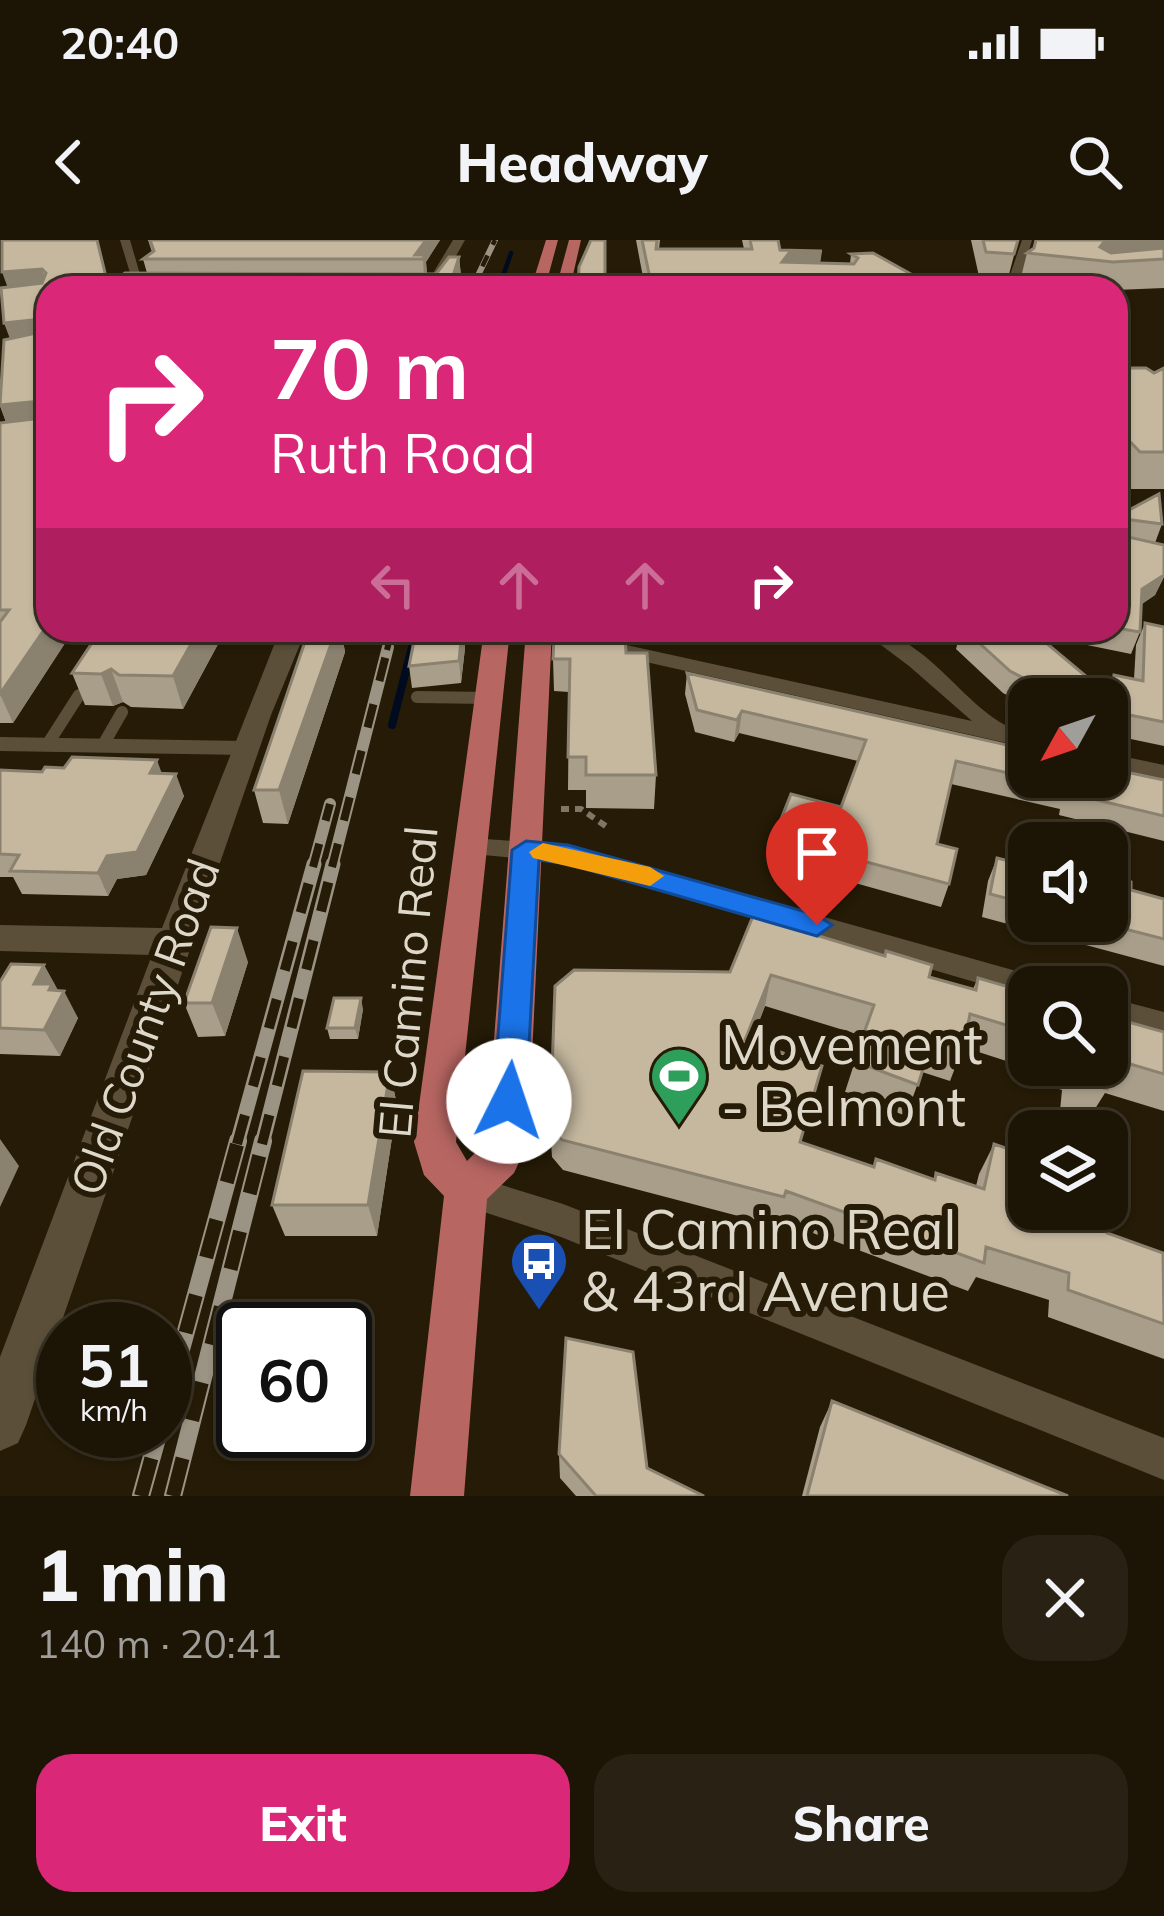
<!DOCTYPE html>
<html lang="en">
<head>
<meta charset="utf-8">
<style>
	:root { --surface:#1c1404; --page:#292113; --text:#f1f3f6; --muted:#a09e9a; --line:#3a3326; --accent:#db2777 }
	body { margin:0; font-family:Mulish,sans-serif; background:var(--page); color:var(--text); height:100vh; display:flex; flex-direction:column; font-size:45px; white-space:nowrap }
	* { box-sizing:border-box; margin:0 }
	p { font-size:39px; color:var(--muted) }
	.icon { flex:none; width:66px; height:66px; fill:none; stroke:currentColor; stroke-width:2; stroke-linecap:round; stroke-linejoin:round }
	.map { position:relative; height:1256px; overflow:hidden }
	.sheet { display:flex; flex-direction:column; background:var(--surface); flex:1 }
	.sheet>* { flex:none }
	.top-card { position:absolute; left:36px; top:36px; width:1092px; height:366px; border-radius:36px; box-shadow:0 3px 9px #0004,0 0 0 3px var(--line); background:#db2777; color:#fff; overflow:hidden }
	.needle { width:78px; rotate:230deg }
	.fabs { position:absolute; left:1008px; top:438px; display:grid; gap:24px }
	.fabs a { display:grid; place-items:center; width:120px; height:120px; border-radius:24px; background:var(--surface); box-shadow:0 3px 9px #0004,0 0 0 3px var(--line); font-size:60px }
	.speed { position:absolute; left:36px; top:1062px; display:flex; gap:24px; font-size:60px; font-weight:700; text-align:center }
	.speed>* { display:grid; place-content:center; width:156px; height:156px; border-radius:50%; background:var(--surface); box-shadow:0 3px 9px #0004,0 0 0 3px var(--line); line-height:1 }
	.speed small { font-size:30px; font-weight:400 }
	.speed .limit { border:6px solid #111; border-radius:18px; background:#fff; color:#111 }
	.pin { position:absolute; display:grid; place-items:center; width:102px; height:102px; color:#fff; margin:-123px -51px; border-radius:50% 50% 50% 0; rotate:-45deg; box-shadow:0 0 12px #0007 }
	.pin .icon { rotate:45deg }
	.me { position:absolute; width:132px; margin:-66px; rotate:4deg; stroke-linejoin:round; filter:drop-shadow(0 0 9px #0008) }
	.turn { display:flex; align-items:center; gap:42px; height:252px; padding:0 36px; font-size:54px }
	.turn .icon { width:156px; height:156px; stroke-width:2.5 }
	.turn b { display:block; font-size:84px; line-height:102px }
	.lanes { display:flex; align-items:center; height:114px; padding:0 36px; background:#0003; justify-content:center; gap:60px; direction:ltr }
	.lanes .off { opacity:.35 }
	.round { display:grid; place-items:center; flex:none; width:126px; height:126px; border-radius:36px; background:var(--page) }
	.summary { display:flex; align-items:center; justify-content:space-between; height:204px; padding:0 36px }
	h1 { font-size:72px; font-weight:800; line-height:90px }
	.cta { display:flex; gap:24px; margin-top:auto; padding:24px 36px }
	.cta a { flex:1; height:138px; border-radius:36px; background:var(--accent); color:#fff; font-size:48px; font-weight:800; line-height:138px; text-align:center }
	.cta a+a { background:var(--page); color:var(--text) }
	.status { display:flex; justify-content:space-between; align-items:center; height:84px; padding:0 60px; background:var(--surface); direction:ltr }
	.status svg { height:33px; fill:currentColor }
	header { display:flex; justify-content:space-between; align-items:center; height:156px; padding:0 36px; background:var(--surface); font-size:54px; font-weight:800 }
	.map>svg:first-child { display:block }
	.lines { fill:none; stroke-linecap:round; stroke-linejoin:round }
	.stream-far2 { stroke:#000b20; stroke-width:4.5 }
	.stream-far1 { stroke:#000b20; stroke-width:6 }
	.stream { stroke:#000b20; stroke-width:8 }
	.path { stroke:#7f7765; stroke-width:6; stroke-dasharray:8 6; stroke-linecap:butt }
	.service { stroke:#5b4f39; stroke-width:12 }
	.minor { fill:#5b4f39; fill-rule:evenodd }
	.tertiary { fill:#5b4f39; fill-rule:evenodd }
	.primary { fill:#b76662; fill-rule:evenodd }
	.rail-far4-casing { stroke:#9b9484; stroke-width:6 }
	.rail-far3-casing { stroke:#9b9484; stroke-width:9 }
	.rail-far2-casing { stroke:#9b9484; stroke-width:12 }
	.rail-far1-casing { stroke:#9b9484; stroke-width:15 }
	.rail-casing { stroke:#9b9484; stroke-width:18 }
	.rail-far4 { stroke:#251b06; stroke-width:4.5; stroke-dasharray:12; stroke-linecap:butt }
	.rail-far3 { stroke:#251b06; stroke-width:6; stroke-dasharray:18; stroke-linecap:butt }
	.rail-far2 { stroke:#251b06; stroke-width:8; stroke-dasharray:24; stroke-linecap:butt }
	.rail-far1 { stroke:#251b06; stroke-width:10; stroke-dasharray:30; stroke-linecap:butt }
	.rail { stroke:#251b06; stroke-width:14; stroke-dasharray:39; stroke-linecap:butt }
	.wall { fill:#a99e89 }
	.shaded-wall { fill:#8a816f }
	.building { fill:#c5b89f; stroke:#8a816f; stroke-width:3 }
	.route { fill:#1a73e8; stroke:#114b97; stroke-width:3 }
	.slow { fill:#f59e0b }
	.labels { text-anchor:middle; stroke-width:12; stroke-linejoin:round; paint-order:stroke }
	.street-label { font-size:45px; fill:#ded8cb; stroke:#251b06 }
	.near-poi-label { font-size:54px; fill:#ded8cb; stroke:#251b06; text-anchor:start }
</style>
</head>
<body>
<div class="status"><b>20:40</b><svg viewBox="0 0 49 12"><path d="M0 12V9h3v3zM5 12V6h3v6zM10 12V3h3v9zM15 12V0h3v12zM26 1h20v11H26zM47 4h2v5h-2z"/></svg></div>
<header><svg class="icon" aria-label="back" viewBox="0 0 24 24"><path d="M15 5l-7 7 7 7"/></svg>Headway<svg class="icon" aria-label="search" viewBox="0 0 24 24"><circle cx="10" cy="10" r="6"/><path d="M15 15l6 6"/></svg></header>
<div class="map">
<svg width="1164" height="1256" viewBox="0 0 1164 1256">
	<rect width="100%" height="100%" fill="#251b06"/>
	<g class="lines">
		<!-- stream-far2 -->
		<path class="stream-far2" d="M499,48L511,13"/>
		<!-- stream-far1 -->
		<path class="stream-far1" d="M411,410L416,390"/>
		<!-- stream -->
		<path class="stream" d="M392,485L412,407"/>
		<!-- path -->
		<path class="path" d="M561,569H581L607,587"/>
		<!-- service -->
		<path class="service" d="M417,457L488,458
			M47,505L79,455
			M103,505L122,472"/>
		<!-- minor -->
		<path class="minor" d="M120,0H130L144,48L134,46Z
			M1022,0H1032L1022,35L1016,38L1010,35Z
			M488,390H558L972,481L909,426L861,390C932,390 965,480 1029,494V508L539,398L498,396Z
			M0,497L245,501L257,508L245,515L0,511Z
			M1107,513L1164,525V541L1107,527Z
			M471,598L568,605L1030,735L1041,739L1045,747H1029V758L568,623L462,613L458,607L462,601Z
			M1107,757L1164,772V798L1107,781Z
			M466,934L563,964L1164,1198V1240L561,997L453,962L448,950L453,938Z"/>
		<!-- tertiary -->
		<path class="tertiary" d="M453,0H465L438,48H424Z
			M280,390H306L271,475L26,1185L18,1203L0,1211V1117L152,715L0,711V685L162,688Z"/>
		<!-- primary -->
		<path class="primary" d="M546,0H558L545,48H531Z
			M569,0H581L570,48H556Z
			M484,390H510L456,902L467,921L486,902L526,390H552L528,903L514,933L487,959L464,1256H410L444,956L424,935L414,902Z"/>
		<defs>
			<path id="rail-far4" d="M472,48L495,0"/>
			<path id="rail-far3" d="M387,410L392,390"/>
			<path id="rail-far2" d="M313,627L330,564
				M332,627L388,407"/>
			<path id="rail-far1" d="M237,904L314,624
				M262,904L333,624"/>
			<path id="rail" d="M165,1168L238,901
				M141,1256L159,1191
				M173,1256L263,901"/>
		</defs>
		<!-- rail-far4 casing -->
		<use href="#rail-far4" class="rail-far4-casing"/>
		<!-- rail-far3 casing -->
		<use href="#rail-far3" class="rail-far3-casing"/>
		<!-- rail-far2 casing -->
		<use href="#rail-far2" class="rail-far2-casing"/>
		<!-- rail-far1 casing -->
		<use href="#rail-far1" class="rail-far1-casing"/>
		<!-- rail casing -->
		<use href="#rail" class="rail-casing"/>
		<!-- rail-far4 -->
		<use href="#rail-far4" class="rail-far4"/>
		<!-- rail-far3 -->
		<use href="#rail-far3" class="rail-far3"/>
		<!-- rail-far2 -->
		<use href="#rail-far2" class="rail-far2"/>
		<!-- rail-far1 -->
		<use href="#rail-far1" class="rail-far1"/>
		<!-- rail -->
		<use href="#rail" class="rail"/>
	</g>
	<!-- wall -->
	<path class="wall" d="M2,0L109,45L147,33L143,19L152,12L148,0H440L426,22L427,34H436L459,17L461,36L48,48V390H243L241,394L224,393L183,469L131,467L123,462L113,466L85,465L72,433L96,397H69L13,483H0V183L6,182L0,166V158L10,99L8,47Z
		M636,0H660L659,9L706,10L744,9L742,0H778L780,10L820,23L850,24L851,14L936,48H645Z
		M971,0H1018L1007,42L980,41Z
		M1164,0V48L1116,50V48H1080L1020,41L1027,13L1034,8Z
		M1116,128L1154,133L1164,128V249H1126L1116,238Z
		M1116,247L1123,273L1162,284L1155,303L1164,305V337L1155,355L1142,364L1140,392L1131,414L1087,405L1089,390H1116Z
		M1145,383L1164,387V506L1107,494V459H1029V467L1003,453L956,409L961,390H1011L1093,442L1095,437L1110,445L1114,435L1134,439L1136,405Z
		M309,390H341L345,412L288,584L263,583L254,550Z
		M463,390L465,408L461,443L412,448L409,426Z
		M590,397L626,413L656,535L654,569L586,568V550H568L569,452L554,451L553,419Z
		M687,433L1164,540V601L1059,575L1060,569L951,544L937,604L949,644L941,667L787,624L788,619L773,611L777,589L841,567L858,521L739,493L734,502L695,492L685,454Z
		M0,530L162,533L184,556L146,635L117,639L108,656L22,654L13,637H0Z
		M997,618L1029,626V681H1107L1131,650L1164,659V726L982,677L988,641Z
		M248,722L225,796L198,797L184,763Z
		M44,725L58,751L78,778L60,816L0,814V742Z
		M574,730L929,737L973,749L978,738L1029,753V825H1107V776L1164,834V871L1105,853L1088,880L1060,871L1062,850L1040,843L1041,832L963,807L950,841L922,832L906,876L845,852L863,796L765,766L751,802L801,903L873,927L934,940L936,933L976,946L979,934L994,904L1029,969L1107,993L1164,1020V1119L1048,1077L1049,1060L976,1037L968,1051L778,980L776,986L563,930L552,917L550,887Z
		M363,769L358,799H330L327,788Z
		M390,832L397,865L377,996H285L272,965Z
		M832,1161L1068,1256H802L820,1187Z
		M559,1214L647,1228L704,1256H576L560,1238Z"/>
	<!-- shaded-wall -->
	<path class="shaded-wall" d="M426,0H440L426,22L427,35L424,39L423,19L415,15Z
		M1122,0H1164V19L1113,22L1100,7L1104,2Z
		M822,11L818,39L782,22L789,13Z
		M459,17L461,36L457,48H449Z
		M42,29L48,48L9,51L2,32Z
		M41,79L47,100L12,104L4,83Z
		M40,161L48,184L8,188L0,165Z
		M1164,335L1155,355L1134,369L1142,349Z
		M48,384V390H66L69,397L13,483L0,454Z
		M199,390H223L224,393L183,469L173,436Z
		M336,390H341L345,412L288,584L279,550Z
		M463,390L465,408L461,443L459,421Z
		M111,429L123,462L113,466L101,434Z
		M742,471L739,493L734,502L737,480Z
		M157,520L165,542L150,533Z
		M176,534L184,556L146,635L117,639L108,656L98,633L107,616Z
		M237,688L248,722L225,796L212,763Z
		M44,725L59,752L64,751L78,778L60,816L44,790L34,744Z
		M771,735L765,766L740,831L745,800Z
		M361,758L363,769L358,799L355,788Z
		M390,832L397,865L377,996L368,965Z
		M0,899L19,926L0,967Z"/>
	<!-- building -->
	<path class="building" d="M2,0H97L108,45L125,33L436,34L449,17H459L449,48H48V384L0,454V382L9,370H0V183L43,178L44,165L40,161L0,165L4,100L46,91L41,79L4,83L1,48L42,43L46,33L42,29L2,32Z
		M150,0H426L415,15H425L423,19H143L154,11Z
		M591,0H605V48H578L579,27Z
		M642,0H657L656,9H752L750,0H778L780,10L822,11L789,13L782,22L854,24L858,18L851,14L873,13L936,48H652Z
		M983,0H1018L1014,14L986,12Z
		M1036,0H1122L1104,2L1100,7L1111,13L1164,8V19L1113,22L1027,13L1034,8Z
		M1116,128H1146L1154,133L1164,128V212H1140L1116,187Z
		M1116,247L1125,249L1124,271L1116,270Z
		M1159,254L1162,284L1124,279L1119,295L1164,305V335L1142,349L1140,392L1116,388V277Z
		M1145,383L1164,387V482L1110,471L1111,467L1107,466V459L1052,453L1010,431L965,390H1011L1016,393L1032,391L1094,443L1095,437L1113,446L1114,435L1143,441Z
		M164,390H199L173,436L119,435L111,429L101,434L72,433L100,391Z
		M309,390H336L279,550H254Z
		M462,390L459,421L409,426L416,391Z
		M596,390L625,396L626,413H647L656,535H586V517H568L570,419H553L554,398L590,397Z
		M687,433L1029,510V537H1107V528L1164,540V576L1068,553L1069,547L956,521L937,604L957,609L949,644L791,602L792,597L777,589L791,554L841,567L866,500L742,471L737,480L697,470Z
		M72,517L157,520L150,533L176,534L137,612L107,616L98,633L10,631L19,615L0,614V530L42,532L45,527L64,528Z
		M997,618L1029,626V664L990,654Z
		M1107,636L1131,642V650L1164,659V699L1094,681H1107Z
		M753,676L885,716L886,711L932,725L929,737L976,750L978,738L1029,753V792L970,774L963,810L932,800L918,845L854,821L874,765L771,735L745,800L822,826L800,902L874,927L876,919L935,940L936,933L984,949L994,904L1029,916V969H1080L1108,979L1107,993L1163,1013L1164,1084L1068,1050L1069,1033L986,1007L984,1023L786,951L784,957L562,900L550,887L555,746L574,730L730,732Z
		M211,687L237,688L212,763H184Z
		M11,724L44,725L34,744H52L49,750L64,751L44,790L0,788V742Z
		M334,758H361L355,788H327Z
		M1107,776L1164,792V834L1110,818L1107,849L1078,840L1079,825H1107Z
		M303,831L390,832L368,965H272Z
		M566,1098L633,1112L647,1228L704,1256H596L559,1214Z
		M832,1161L1068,1256H807Z"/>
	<!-- route -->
	<path class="route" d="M526,601L568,605L817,675L832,685L817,696L568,624L539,620L526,861L521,871L509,876L498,871L493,861L512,610Z"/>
	<!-- slow -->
	<path class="slow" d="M543,603L650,627L664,636L650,646L533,618L529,612Z"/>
	<!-- icons -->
	<defs>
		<symbol id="stadium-pin" viewBox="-11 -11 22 30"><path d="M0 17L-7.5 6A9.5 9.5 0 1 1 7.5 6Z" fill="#2e9e5b" stroke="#251b06"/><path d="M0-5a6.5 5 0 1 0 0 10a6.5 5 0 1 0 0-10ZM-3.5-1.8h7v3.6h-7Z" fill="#fff"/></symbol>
		<symbol id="bus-pin" viewBox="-11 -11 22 30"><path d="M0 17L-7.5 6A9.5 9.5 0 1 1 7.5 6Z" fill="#1a4fb4" stroke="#251b06"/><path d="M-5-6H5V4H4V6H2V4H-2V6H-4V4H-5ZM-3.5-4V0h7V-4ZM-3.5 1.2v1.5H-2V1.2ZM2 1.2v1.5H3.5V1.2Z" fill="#fff"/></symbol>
	</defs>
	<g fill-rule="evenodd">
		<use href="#stadium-pin" x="646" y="803" width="66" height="90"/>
		<use href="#bus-pin" x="506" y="988" width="66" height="90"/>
	</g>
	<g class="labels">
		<!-- street labels -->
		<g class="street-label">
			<text transform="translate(408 742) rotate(-85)" y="16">El Camino Real</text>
			<text transform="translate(145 787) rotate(-70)" y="16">Old County Road</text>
		</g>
		<!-- near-poi labels -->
		<g class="near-poi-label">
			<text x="721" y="824">Movement<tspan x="721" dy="62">- Belmont</tspan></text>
			<text x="581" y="1009">El Camino Real<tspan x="581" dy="62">&amp; 43rd Avenue</tspan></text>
		</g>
	</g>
</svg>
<div class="fabs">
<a><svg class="needle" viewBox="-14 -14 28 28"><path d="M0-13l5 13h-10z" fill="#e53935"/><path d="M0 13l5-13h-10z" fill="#a09e9a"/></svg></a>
<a><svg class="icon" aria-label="sound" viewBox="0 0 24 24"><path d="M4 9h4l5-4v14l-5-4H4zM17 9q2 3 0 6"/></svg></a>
<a><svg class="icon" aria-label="search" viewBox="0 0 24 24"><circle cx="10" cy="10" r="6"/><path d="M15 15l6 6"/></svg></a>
<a><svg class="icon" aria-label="layers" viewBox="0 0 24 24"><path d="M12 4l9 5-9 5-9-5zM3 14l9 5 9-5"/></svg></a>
</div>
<div class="speed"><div>51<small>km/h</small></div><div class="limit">60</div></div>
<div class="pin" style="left:817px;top:685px;background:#d93025"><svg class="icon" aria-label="arrive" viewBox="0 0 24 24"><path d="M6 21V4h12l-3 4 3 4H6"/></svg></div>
<svg class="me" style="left:509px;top:861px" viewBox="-20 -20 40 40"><circle r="19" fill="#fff"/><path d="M0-13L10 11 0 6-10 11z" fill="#1a73e8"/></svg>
<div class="top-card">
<div class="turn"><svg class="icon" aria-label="right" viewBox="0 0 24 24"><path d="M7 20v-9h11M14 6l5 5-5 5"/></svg><div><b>70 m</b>Ruth Road</div></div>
<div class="lanes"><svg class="icon off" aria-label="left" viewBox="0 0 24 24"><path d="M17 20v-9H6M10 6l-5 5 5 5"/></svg><svg class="icon off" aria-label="ahead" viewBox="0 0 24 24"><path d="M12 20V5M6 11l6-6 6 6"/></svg><svg class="icon off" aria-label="ahead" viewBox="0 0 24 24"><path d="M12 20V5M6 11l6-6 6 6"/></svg><svg class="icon" aria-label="right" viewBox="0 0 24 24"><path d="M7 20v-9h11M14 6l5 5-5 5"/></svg></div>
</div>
</div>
<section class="sheet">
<div class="summary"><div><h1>1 min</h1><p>140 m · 20:41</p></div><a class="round"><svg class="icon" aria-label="close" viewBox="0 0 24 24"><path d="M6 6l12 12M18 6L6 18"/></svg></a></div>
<div class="cta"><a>Exit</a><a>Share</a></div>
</section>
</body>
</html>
